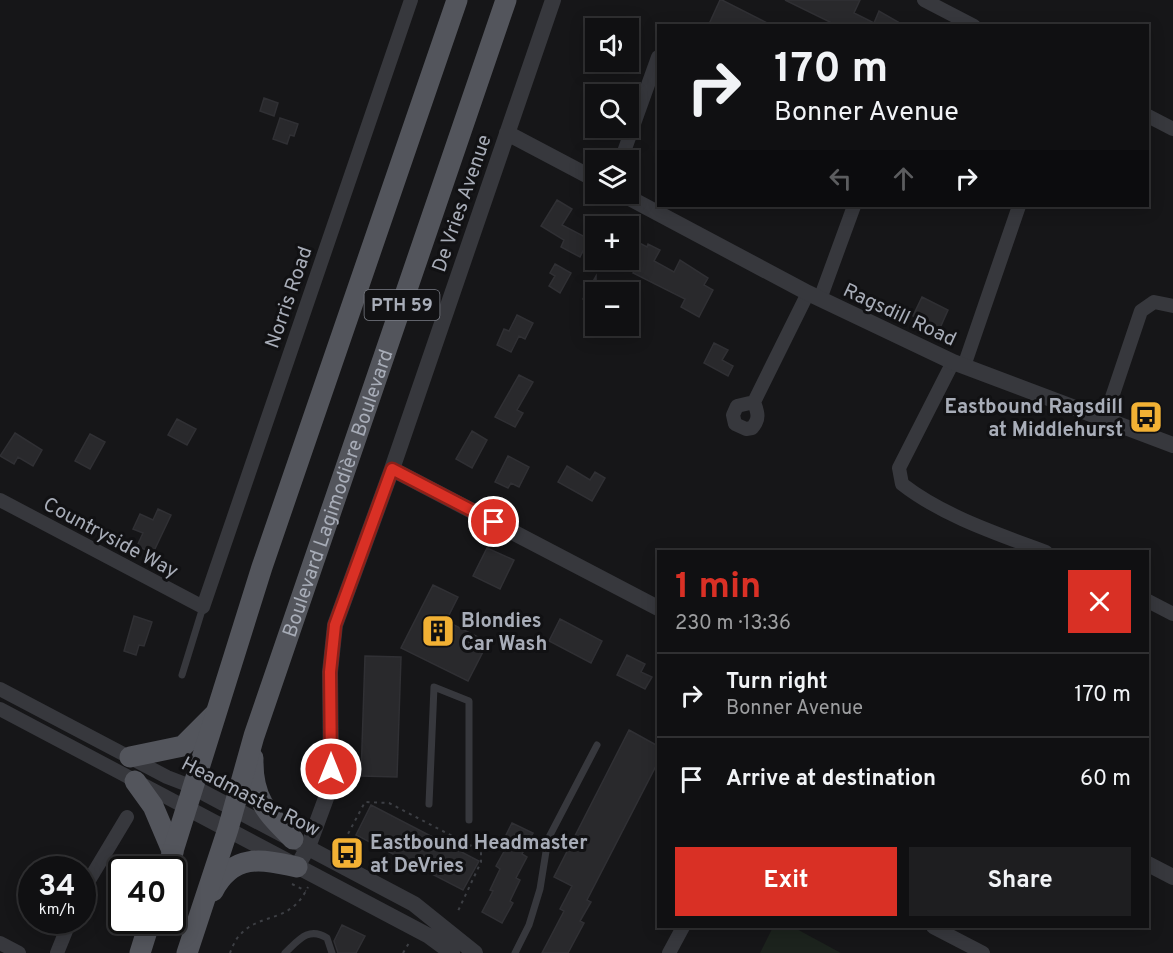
<!DOCTYPE html>
<html lang="en">
<head>
<meta charset="utf-8">
<style>
	:root { --surface:#101012; --page:#1e1e20; --text:#f1f3f6; --muted:#9c9d9f; --line:#303032; --accent:#d93025 }
	body { margin:0; font-family:Overpass,sans-serif; background:var(--page); color:var(--text); height:100vh; display:flex; flex-direction:column; font-size:22px; white-space:nowrap }
	* { box-sizing:border-box; margin:0 }
	p { font-size:20px; color:var(--muted) }
	.icon { flex:none; width:33px; height:33px; fill:none; stroke:currentColor; stroke-width:2; stroke-linecap:round; stroke-linejoin:round }
	.map { position:relative; flex:1; overflow:hidden }
	.sheet { position:absolute; left:657px; top:550px; width:492px; height:378px; display:flex; flex-direction:column; background:var(--surface); border-radius:0px; box-shadow:0 3px 15px #0003,0 0 0 2px var(--line) }
	.sheet>* { flex:none }
	.guide { position:absolute; left:657px; top:24px; width:492px; height:183px; border-radius:0px; box-shadow:0 3px 15px #0003,0 0 0 2px var(--line); background:#101012; color:var(--text); overflow:hidden }
	.tools { position:absolute; left:585px; top:18px; display:grid; gap:12px }
	.tools a { display:grid; place-items:center; width:54px; height:54px; border-radius:0px; background:var(--surface); box-shadow:0 3px 15px #0003,0 0 0 2px var(--line); font-size:30px }
	.speed { position:absolute; left:18px; top:856px; display:flex; gap:12px; font-size:30px; font-weight:700; text-align:center }
	.speed>* { display:grid; place-content:center; width:78px; height:78px; border-radius:50%; background:var(--surface); box-shadow:0 3px 15px #0003,0 0 0 2px var(--line); line-height:1 }
	.speed small { font-size:15px; font-weight:400 }
	.speed .limit { border:3px solid #111; border-radius:9px; background:#fff; color:#111 }
	.pin { position:absolute; display:grid; place-items:center; width:51px; height:51px; color:#fff; margin:-26px; border:3px solid #fff; border-radius:50%; box-shadow:0 2px 6px #0007 }
	.me { position:absolute; width:66px; margin:-33px; rotate:0deg; stroke-linejoin:round; filter:drop-shadow(0 0 4px #0008) }
	.turn { display:flex; align-items:center; gap:21px; height:126px; padding:0 18px; font-size:27px }
	.turn .icon { width:78px; height:78px; stroke-width:2.5 }
	.turn b { display:block; font-size:42px; line-height:51px }
	.lanes { display:flex; align-items:center; height:57px; padding:0 18px; background:#0003; justify-content:center; gap:30px; direction:ltr }
	.lanes .off { opacity:.35 }
	.round { display:grid; place-items:center; flex:none; width:63px; height:63px; border-radius:0px; background:var(--page) }
	.overview { display:flex; align-items:center; justify-content:space-between; height:102px; padding:0 18px }
	h1 { font-size:36px; font-weight:700; line-height:45px; color:var(--accent) }
	.action { display:flex; gap:12px; margin-top:auto; padding:12px 18px }
	.action a { flex:1; height:69px; border-radius:0px; background:var(--accent); color:#fff; font-size:24px; font-weight:700; line-height:69px; text-align:center }
	.action a+a { background:var(--page); color:var(--text) }
	ul { padding:0; list-style:none }
	li { display:flex; align-items:center; gap:18px; height:84px; padding:0 18px; border-top:2px solid var(--line) }
	li div { flex:1 }
	li b { display:block; font-size:22px }
	li em { font-style:normal }
	.map>svg:first-child { display:block }
	.green { fill:#1c231d }
	.building { fill:#29292c; stroke:#303034; stroke-width:1.5 }
	.lines { fill:none; stroke-linecap:round; stroke-linejoin:round }
	.path { stroke:#3d3f44; stroke-width:2; stroke-dasharray:3 4.5; stroke-linecap:butt }
	.service { stroke:#37383d; stroke-width:7 }
	.minor { stroke:#37383d; stroke-width:14 }
	.tertiary { stroke:#37383d; stroke-width:16 }
	.primary { stroke:#53555c; stroke-width:21 }
	.route-casing { stroke:#8d1f18; stroke-width:15 }
	.route { stroke:#d93025; stroke-width:10 }
	.labels { text-anchor:middle; stroke-width:6; stroke-linejoin:round; paint-order:stroke }
	.shield { fill:#111113; stroke:#7b7e86; stroke-width:1.5 }
	.shield-label { font-size:18px; font-weight:bold; fill:#a8adb8 }
	.street-label { font-size:20px; fill:#a8adb8; stroke:#111113 }
	.poi-label { font-size:20px; font-weight:bold; fill:#a8adb8; stroke:#111113; text-anchor:start }
</style>
</head>
<body>
<div class="map">
<svg width="1173" height="953" viewBox="0 0 1173 953">
	<rect width="100%" height="100%" fill="#161618"/>
	<!-- green -->
	<path class="green" d="M773,927H793L841,953H760Z"/>
	<!-- building -->
	<path class="building" d="M720,0H722L773,26H717L710,22Z
		M785,0H860L854,13L874,23L879,11L905,26H838Z
		M264,98L278,103L274,116L260,111Z
		M280,118L298,124L294,136L290,135L287,144L273,139Z
		M557,200L572,209L562,225L589,239L580,257L561,247L564,240L541,226Z
		M628,237L647,247L648,244L660,250L654,261L674,272L680,260L708,278L704,285L713,290L699,317L681,307L685,299L633,273L639,262L628,257Z
		M555,264L571,273L560,293L549,286L555,276L550,273Z
		M596,276V306L583,299Z
		M922,297L948,310L940,328L913,316Z
		M517,315L533,323L525,339L519,336L511,352L497,345L504,329L509,331Z
		M714,343L728,350L722,360L733,366L728,376L704,363Z
		M519,375L533,382L517,410L523,413L515,427L495,417Z
		M177,419L196,429L187,445L168,435Z
		M472,431L487,440L472,468L456,459Z
		M15,433L42,450L33,466L18,457L14,464L0,456Z
		M90,434L105,442L90,469L75,461Z
		M508,456L529,467L519,487L511,483L508,488L495,482Z
		M567,466L590,480L595,472L605,478L592,501L558,482Z
		M158,509L171,515L153,553L137,546L143,533L133,529L140,514L153,520Z
		M487,548L514,560L500,589L473,576Z
		M433,585L458,597L446,621L488,642L468,681L401,648Z
		M134,616L152,622L144,646L139,645L136,655L124,651Z
		M560,619L602,641L591,663L549,641Z
		M627,655L645,664L641,672L652,677L645,689L617,675Z
		M365,656L401,657L397,777L361,776Z
		M629,730L658,746V762L587,900L591,902L580,921L584,923L568,953H542L564,911L560,909L572,886L554,877Z
		M371,805L479,861L463,890L356,835Z
		M512,823L533,833L522,854L527,857L516,878L520,880L510,901L513,903L502,923L482,912L493,891L490,890L500,869L496,866L507,846L502,843Z
		M342,925L365,936L356,953H338L334,941Z"/>
	<g class="lines">
		<!-- path -->
		<path class="path" d="M341,847L365,802L389,803L481,851V862L458,911
			M292,884L306,891
			M230,953C232,948 235,940 239,936C260,911 290,925 308,887
			M403,953L409,943"/>
		<!-- service -->
		<path class="service" d="M182,675L203,607
			M429,804L434,687L469,701V820
			M285,953C298,941 308,926 327,938L332,953
			M515,953L529,925L540,889L548,839L597,745"/>
		<!-- minor -->
		<path class="minor" d="M924,0L974,26
			M1148,116L1173,129
			M621,160L658,57
			M820,299L854,206
			M953,362L899,468L902,484C943,516 998,534 1046,552
			M964,366L1019,206
			M754,402L737,406L733,415L735,424L746,429L752,428C760,419 758,413 754,402L808,293
			M1105,418L1141,311L1154,302L1173,306
			M0,500L203,607L411,0
			M1148,601L1173,614
			M0,689L167,777L193,787
			M0,709L187,808
			M82,892L127,817
			M933,927L983,953
			M0,943L19,953
			M57,953L70,921
			M669,953L683,927"/>
		<!-- tertiary -->
		<path class="tertiary" d="M507,133L596,180
			M622,194L808,293L953,362L1173,445
			M392,469L658,608
			M193,787L414,904L475,953
			M187,808L429,936L452,953
			M1148,864L1173,877
			M297,867L308,847L329,790L331,769L330,672L335,625L392,469L553,0"/>
		<!-- primary -->
		<g class="primary">
			<path d="M130,757L183,746L215,714"/>
			<path d="M253,758C252,798 266,812 293,839"/>
			<path d="M135,781L153,806L173,853"/>
			<path d="M167,870L262,567L457,0"/>
			<path d="M213,891C233,853 261,859 297,867"/>
			<path d="M140,953L150,921"/>
			<path id="s1" d="M187,953L228,829L254,736L506,0"/>
		</g>
	</g>
	<g class="lines">
		<defs>
			<path id="route" d="M331,769L330,672L335,625L392,469L494,522"/>
		</defs>
		<!-- route casing -->
		<use href="#route" class="route-casing"/>
		<!-- route -->
		<use href="#route" class="route"/>
	</g>
	<!-- icons -->
	<defs>
		<symbol id="bus-square" viewBox="-11 -11 22 22"><rect x="-9" y="-9" width="18" height="18" rx="4" fill="#f2b134" stroke="#111113"/><path d="M-5-6H5V4H4V6H2V4H-2V6H-4V4H-5ZM-3.5-4V0h7V-4ZM-3.5 1.2v1.5H-2V1.2ZM2 1.2v1.5H3.5V1.2Z" fill="#111"/></symbol>
		<symbol id="building-square" viewBox="-11 -11 22 22"><rect x="-9" y="-9" width="18" height="18" rx="4" fill="#f2b134" stroke="#111113"/><path d="M-4-6H4V6H1V3H-1V6H-4ZM-2.5-4.3h1.7v1.8h-1.7ZM.8-4.3h1.7v1.8H.8ZM-2.5-1h1.7V.8h-1.7ZM.8-1h1.7V.8H.8Z" fill="#111"/></symbol>
	</defs>
	<g fill-rule="evenodd">
		<use href="#bus-square" x="1127" y="398" width="38" height="38"/>
		<use href="#building-square" x="419" y="612" width="38" height="38"/>
		<use href="#bus-square" x="328" y="834" width="38" height="38"/>
	</g>
	<g class="labels">
		<!-- shield labels -->
		<rect class="shield" x="364.5" y="290" width="75" height="30" rx="4.5"/>
		<g class="shield-label">
			<text x="402" y="311">PTH 59</text>
		</g>
		<!-- street labels -->
		<g class="street-label">
			<text transform="translate(461 203) rotate(-71)" y="7">De Vries Avenue</text>
			<text transform="translate(288 297) rotate(-71)" y="7">Norris Road</text>
			<text transform="translate(900 314) rotate(25)" y="7">Ragsdill Road</text>
			<text dy="7" stroke="none"><textPath href="#s1" startOffset="484">Boulevard Lagimodière Boulevard</textPath></text>
			<text transform="translate(111 537) rotate(28)" y="7">Countryside Way</text>
			<text transform="translate(251 796) rotate(27)" y="7">Headmaster Row</text>
		</g>
		<!-- poi labels -->
		<g class="poi-label">
			<text x="1123" y="413" text-anchor="end">Eastbound Ragsdill<tspan x="1123" dy="23">at Middlehurst</tspan></text>
			<text x="461" y="627">Blondies<tspan x="461" dy="23">Car Wash</tspan></text>
			<text x="370" y="849">Eastbound Headmaster<tspan x="370" dy="23">at DeVries</tspan></text>
		</g>
	</g>
</svg>
<div class="tools">
<a><svg class="icon" aria-label="sound" viewBox="0 0 24 24"><path d="M4 9h4l5-4v14l-5-4H4zM17 9q2 3 0 6"/></svg></a>
<a><svg class="icon" aria-label="search" viewBox="0 0 24 24"><circle cx="10" cy="10" r="6"/><path d="M15 15l6 6"/></svg></a>
<a><svg class="icon" aria-label="layers" viewBox="0 0 24 24"><path d="M12 4l9 5-9 5-9-5zM3 14l9 5 9-5"/></svg></a>
<a>+</a>
<a>−</a>
</div>
<div class="speed"><div>34<small>km/h</small></div><div class="limit">40</div></div>
<div class="pin" style="left:494px;top:522px;background:#d93025"><svg class="icon" aria-label="arrive" viewBox="0 0 24 24"><path d="M6 21V4h12l-3 4 3 4H6"/></svg></div>
<svg class="me" style="left:331px;top:769px" viewBox="-20 -20 40 40"><circle r="17" fill="#d93025" stroke="#fff" stroke-width="3"/><path d="M0-11L8 9 0 5-8 9z" fill="#fff"/></svg>
<div class="guide">
<div class="turn"><svg class="icon" aria-label="right" viewBox="0 0 24 24"><path d="M7 20v-9h11M14 6l5 5-5 5"/></svg><div><b>170 m</b>Bonner Avenue</div></div>
<div class="lanes"><svg class="icon off" aria-label="left" viewBox="0 0 24 24"><path d="M17 20v-9H6M10 6l-5 5 5 5"/></svg><svg class="icon off" aria-label="ahead" viewBox="0 0 24 24"><path d="M12 20V5M6 11l6-6 6 6"/></svg><svg class="icon" aria-label="right" viewBox="0 0 24 24"><path d="M7 20v-9h11M14 6l5 5-5 5"/></svg></div>
</div>
<section class="sheet">
<div class="overview"><div><h1>1 min</h1><p>230 m · 13:36</p></div><a class="round" style="background:#d93025;color:#fff"><svg class="icon" aria-label="close" viewBox="0 0 24 24"><path d="M6 6l12 12M18 6L6 18"/></svg></a></div>
<ul>
<li><svg class="icon" aria-label="right" viewBox="0 0 24 24"><path d="M7 20v-9h11M14 6l5 5-5 5"/></svg><div><b>Turn right</b><p>Bonner Avenue</p></div><em>170 m</em></li>
<li><svg class="icon" aria-label="arrive" viewBox="0 0 24 24"><path d="M6 21V4h12l-3 4 3 4H6"/></svg><div><b>Arrive at destination</b></div><em>60 m</em></li>
</ul>
<div class="action"><a>Exit</a><a>Share</a></div>
</section>
</div>
</body>
</html>
